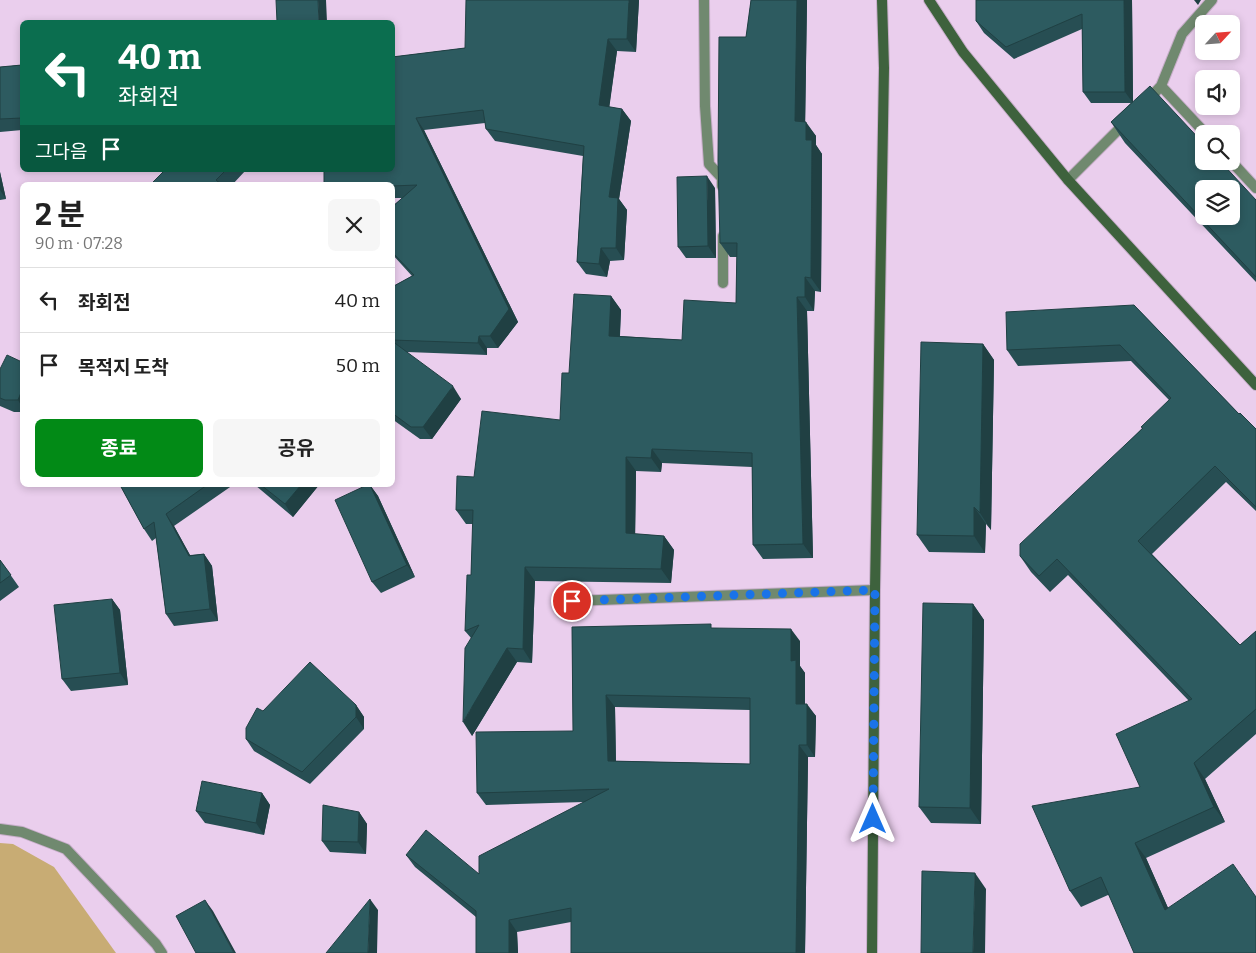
<!DOCTYPE html>
<html lang="ko">
<head>
<meta charset="utf-8">
<style>
	:root { --surface:#fff; --page:#f6f6f6; --text:#222; --muted:#767676; --line:#e0e0e0; --accent:#028a16 }
	body { margin:0; font-family:Bitter,"Noto Sans KR",serif; background:var(--page); color:var(--text); height:100vh; display:flex; flex-direction:column; font-size:19px; white-space:nowrap }
	* { box-sizing:border-box; margin:0 }
	p { font-size:16px; color:var(--muted) }
	.icon { flex:none; width:28px; height:28px; fill:none; stroke:currentColor; stroke-width:2; stroke-linecap:round; stroke-linejoin:round }
	.map { position:relative; flex:1; overflow:hidden }
	.sheet { position:absolute; left:20px; top:182px; width:375px; height:305px; display:flex; flex-direction:column; background:var(--surface); border-radius:8px; box-shadow:0 2px 8px #0003 }
	.sheet>* { flex:none }
	.banner { position:absolute; left:20px; top:20px; width:375px; height:152px; border-radius:8px; box-shadow:0 2px 8px #0003; background:#0b6e4f; color:#fff; overflow:hidden }
	.needle { width:32px; rotate:64deg }
	.tools { position:absolute; left:1195px; top:15px; display:grid; gap:10px }
	.tools a { display:grid; place-items:center; width:45px; height:45px; border-radius:8px; background:var(--surface); box-shadow:0 2px 8px #0003; font-size:25px }
	.pin { position:absolute; display:grid; place-items:center; width:42px; height:42px; color:#fff; margin:-21px; border:2px solid #fff; border-radius:50%; box-shadow:0 1px 5px #0007 }
	.me { position:absolute; width:55px; margin:-28px; rotate:0deg; stroke-linejoin:round; filter:drop-shadow(0 0 4px #0008) }
	.turn { display:flex; align-items:center; gap:18px; height:105px; padding:0 15px; font-size:22px }
	.turn .icon { width:65px; height:65px; stroke-width:2.5 }
	.turn b { display:block; font-size:35px; line-height:42px }
	.then { display:flex; align-items:center; height:48px; padding:0 15px; background:#0003; gap:10px; font-size:19px }
	.round { display:grid; place-items:center; flex:none; width:52px; height:52px; border-radius:8px; background:var(--page) }
	.overview { display:flex; align-items:center; justify-content:space-between; height:85px; padding:0 15px }
	h1 { font-size:30px; font-weight:700; line-height:38px }
	.action { display:flex; gap:10px; margin-top:auto; padding:10px 15px }
	.action a { flex:1; height:58px; border-radius:8px; background:var(--accent); color:#fff; font-size:20px; font-weight:700; line-height:58px; text-align:center }
	.action a+a { background:var(--page); color:var(--text) }
	ul { padding:0; list-style:none }
	li { display:flex; align-items:center; gap:15px; height:65px; padding:0 15px; border-top:1px solid var(--line) }
	li div { flex:1 }
	li b { display:block; font-size:19px }
	li em { font-style:normal }
	.map>svg:first-child { display:block }
	.green { fill:#c8ac74 }
	.lines { fill:none; stroke-linecap:round; stroke-linejoin:round }
	.street-casing { stroke:#c7aec9; stroke-width:12 }
	.secondary-casing { stroke:#c7aec9; stroke-width:12 }
	.street { stroke:#70896f; stroke-width:10 }
	.secondary { stroke:#3e623d; stroke-width:10 }
	.wall { fill:#274e53; fill-rule:evenodd }
	.shaded-wall { fill:#204043 }
	.building { fill:#2d5b60; stroke:#204043; fill-rule:evenodd }
	.route { stroke:#1a73e8; stroke-width:9; stroke-dasharray:0 16.2 }
</style>
</head>
<body>
<div class="map">
<svg width="1256" height="953" viewBox="0 0 1256 953">
	<rect width="100%" height="100%" fill="#eaceed"/>
	<!-- green -->
	<path class="green" d="M0,843L13,844L54,867L116,953H0Z"/>
	<g class="lines">
		<defs>
			<path id="street" d="M704,0L705,106L709,164L722,178V186
				M1161,86L1206,134
				M1146,102L1161,86L1182,34L1212,0
				M1231,161L1256,188
				M1068,180L1127,121
				M723,236V283
				M572,601L875,590
				M0,829L22,832L66,849L156,944L162,953"/>
			<path id="secondary" d="M929,0L963,52L1068,180L1256,385
				M872,953L875,590L884,68L882,0"/>
		</defs>
		<!-- street casing -->
		<use href="#street" class="street-casing"/>
		<!-- secondary casing -->
		<use href="#secondary" class="secondary-casing"/>
		<!-- street -->
		<use href="#street" class="street"/>
		<!-- secondary -->
		<use href="#secondary" class="secondary"/>
	</g>
	<!-- wall -->
	<path class="wall" d="M639,0L636,52L617,51L609,107L622,109L631,121L619,199L627,210L624,260L610,261L607,277L586,274L577,262L583,156L495,141L486,129L485,123L424,130L518,322L498,348H487V355L407,352L461,399L432,439H420L392,419V287L412,276L392,254V207L402,198H392V57L465,48Z
		M751,0H807L805,122L816,136V145L822,154L821,292L815,291L814,311H807L813,558L763,559L753,545L752,467L662,463L661,472L636,471L635,534L664,536L674,550L671,583L535,581L532,663L517,662L472,736L471,638L465,631L471,575L473,524H466L456,510L474,477L560,420L569,373L611,296L621,310L620,336L682,340L736,303L737,257H730L720,243Z
		M976,0H1132L1133,102L1256,200V282L1125,143L1111,122L1131,103H1091L1083,92L1082,29L1014,59L984,33L976,21Z
		M22,65V130L0,132V67Z
		M165,170H246L232,185H150Z
		M0,172L6,199L0,200Z
		M715,188L716,258H686L678,247Z
		M1134,305L1239,414L1256,429V511L1226,482L1152,554L1240,645L1256,631V734L1205,779L1225,822L1146,858L1168,908L1256,953L1108,895L1081,907L1070,891L1140,787L1189,701L1068,575L1050,592L1031,572L1020,556L1169,400L1131,361L1018,366L1007,350Z
		M983,344L994,360L991,530L986,524L985,553L929,552L917,535Z
		M22,362V412H14L0,406V369Z
		M120,485H233L174,526L190,555L204,554L212,566L218,621L174,626L166,614L156,538L152,541L144,529Z
		M255,485H319L293,517Z
		M370,485L378,496L415,577L381,593L372,582Z
		M0,560L19,587L0,601Z
		M112,599L120,610L128,685L71,691L62,679Z
		M973,604L984,620L981,824L931,823L919,807Z
		M572,627L713,628L800,641V666L805,673V704L816,716L815,757H808L805,953H571V922L517,932L518,953H476V917L415,867L406,855L479,874L584,802L486,805L477,793L573,731ZM615,707L750,710V764L616,761Z
		M356,705L364,717V729L310,784L254,751L246,739L263,711Z
		M262,793L270,805L264,835L205,823L196,811Z
		M359,812L367,824L366,854L330,852L322,841Z"/>
	<!-- shaded-wall -->
	<path class="shaded-wall" d="M318,0H326L327,22H319Z
		M629,0H639L636,52L627,39Z
		M797,0H807L805,135L795,121Z
		M1124,0H1132L1133,103L1125,92Z
		M1194,0H1201L1198,5Z
		M608,39L617,51L608,117L599,105Z
		M622,109L631,121L619,199L627,210L624,260L616,248L609,197Z
		M416,118L424,130L518,322L498,348L490,336Z
		M806,122L816,136V145L822,154L821,292L811,278L806,140Z
		M0,172L6,199L0,190Z
		M707,176L715,188L716,258L708,246Z
		M601,248L610,261L607,277L599,264Z
		M805,277L815,291L814,311L805,297Z
		M611,296L621,310L619,350L609,336Z
		M797,297L807,311L813,558L803,544Z
		M479,336L487,348V355L478,343Z
		M983,344L994,360L991,530L980,513Z
		M453,386L461,399L432,439L423,427Z
		M22,390V407L18,400Z
		M652,449L662,463L661,472L651,458Z
		M626,457L636,471L635,547L626,533Z
		M301,485H319L293,517L285,504Z
		M370,485L378,496L415,577L407,565Z
		M974,507L986,524L985,553L974,536Z
		M166,514L174,526L197,568L189,556Z
		M664,536L674,550L671,583L661,569Z
		M204,554L212,566L218,621L210,609Z
		M525,567L535,581L532,663L523,649Z
		M112,599L120,610L128,685L120,673Z
		M973,604L984,620L981,824L970,808Z
		M791,629L800,641V666L805,673V716L796,704L791,661Z
		M507,648L517,662L472,736L463,722Z
		M606,695L615,707L616,773L608,761Z
		M807,704L816,716L815,757L807,745Z
		M356,705L364,717V729L356,717Z
		M799,745L808,757L805,953H796Z
		M1194,763L1205,779L1225,822L1214,807Z
		M262,793L270,805L264,835L256,823Z
		M359,812L367,824L366,854L358,842Z
		M1135,843L1146,858L1176,926L1165,910Z
		M975,873L986,889L985,953H973Z
		M370,899L378,910L377,953H368Z
		M205,900L213,911L236,953H234Z
		M509,920L517,932L518,953H509Z"/>
	<!-- building -->
	<path class="building" d="M276,0H318L319,22H277Z
		M466,0H629L627,39H608L599,105L622,109L609,197L618,198L616,248H601L599,264L577,262L584,146L486,129L483,110L416,118L509,309L490,336H479L478,343L392,340V287L414,275L392,252V207L417,185L392,186V185H324V170H392V57L465,48Z
		M751,0H797L795,121L806,122V140H812L811,278L805,277V297H797L803,544L753,545L752,453L652,449L651,458L626,457V533L664,536L661,569L525,567L523,649L507,648L463,722L465,648L479,625L465,631L467,575H471L473,510H456L457,476L474,477L482,411L560,420L562,373H569L574,294L611,296L609,336L682,340L684,300L736,303L737,243H720L718,161L719,37H746Z
		M976,0H1124L1125,92H1083L1082,14L1006,47L976,21Z
		M22,65V118L0,119V67Z
		M1150,86L1204,144V161H1220L1256,200V277L1111,122ZM1204,189H1231V216H1204Z
		M165,170H226L216,180L222,185H150Z
		M707,176L708,246L678,247L677,177Z
		M1134,305L1239,414L1240,413L1256,429V507L1215,466L1138,541L1240,645L1256,631V709L1194,763L1214,807L1135,843L1165,910L1233,864L1256,897V953H1134L1101,877L1070,891L1032,806L1140,787L1116,734L1192,699L1057,559L1039,576L1020,556V544L1143,428L1141,427L1171,398L1120,345L1007,350L1006,312Z
		M392,341L453,386L423,427H411L392,413Z
		M921,342L983,344L980,513L974,507V536L917,535Z
		M7,355L22,362V390L18,400H5L0,398V369Z
		M120,485H207L166,514L189,556L204,554L210,609L166,614L154,522L144,529Z
		M261,485H301L285,504Z
		M367,485H370L407,565L372,582L335,500Z
		M0,560L11,575L0,583Z
		M112,599L120,673L62,679L54,605Z
		M923,603L973,604L970,808L919,807Z
		M711,624V628L791,629V661L796,660V704H807V745H799L796,953H571V908L509,920V953H476V911L406,855L426,830L479,874V856L609,789L477,793L476,732L573,731L572,627ZM606,695L750,698V764L608,761Z
		M310,662L356,705V717L302,772L246,739V728L257,708L263,711Z
		M202,781L262,793L256,823L196,811Z
		M323,805L359,812L358,842L322,841Z
		M922,871L975,873L973,953H921Z
		M370,899L368,953H326Z
		M205,900L234,953H196L176,916Z"/>
	<g class="lines">
		<!-- route -->
		<path class="route" d="M572,601L875,590L873,819"/>
	</g>
</svg>
<div class="tools">
<a><svg class="needle" viewBox="-14 -14 28 28"><path d="M0-13l5 13h-10z" fill="#e53935"/><path d="M0 13l5-13h-10z" fill="#767676"/></svg></a>
<a><svg class="icon" aria-label="sound" viewBox="0 0 24 24"><path d="M4 9h4l5-4v14l-5-4H4zM17 9q2 3 0 6"/></svg></a>
<a><svg class="icon" aria-label="search" viewBox="0 0 24 24"><circle cx="10" cy="10" r="6"/><path d="M15 15l6 6"/></svg></a>
<a><svg class="icon" aria-label="layers" viewBox="0 0 24 24"><path d="M12 4l9 5-9 5-9-5zM3 14l9 5 9-5"/></svg></a>
</div>
<div class="pin" style="left:572px;top:601px;background:#d93025"><svg class="icon" aria-label="arrive" viewBox="0 0 24 24"><path d="M6 21V4h12l-3 4 3 4H6"/></svg></div>
<svg class="me" style="left:873px;top:819px" viewBox="-20 -20 40 40"><path d="M0-17L14 15 0 8-14 15z" fill="#1a73e8" stroke="#fff" stroke-width="4"/></svg>
<div class="banner">
<div class="turn"><svg class="icon" aria-label="left" viewBox="0 0 24 24"><path d="M17 20v-9H6M10 6l-5 5 5 5"/></svg><div><b>40 m</b>좌회전</div></div>
<div class="then">그다음<svg class="icon" aria-label="arrive" viewBox="0 0 24 24"><path d="M6 21V4h12l-3 4 3 4H6"/></svg></div>
</div>
<section class="sheet">
<div class="overview"><div><h1>2 분</h1><p>90 m · 07:28</p></div><a class="round"><svg class="icon" aria-label="close" viewBox="0 0 24 24"><path d="M6 6l12 12M18 6L6 18"/></svg></a></div>
<ul>
<li><svg class="icon" aria-label="left" viewBox="0 0 24 24"><path d="M17 20v-9H6M10 6l-5 5 5 5"/></svg><div><b>좌회전</b></div><em>40 m</em></li>
<li><svg class="icon" aria-label="arrive" viewBox="0 0 24 24"><path d="M6 21V4h12l-3 4 3 4H6"/></svg><div><b>목적지 도착</b></div><em>50 m</em></li>
</ul>
<div class="action"><a>종료</a><a>공유</a></div>
</section>
</div>
</body>
</html>
